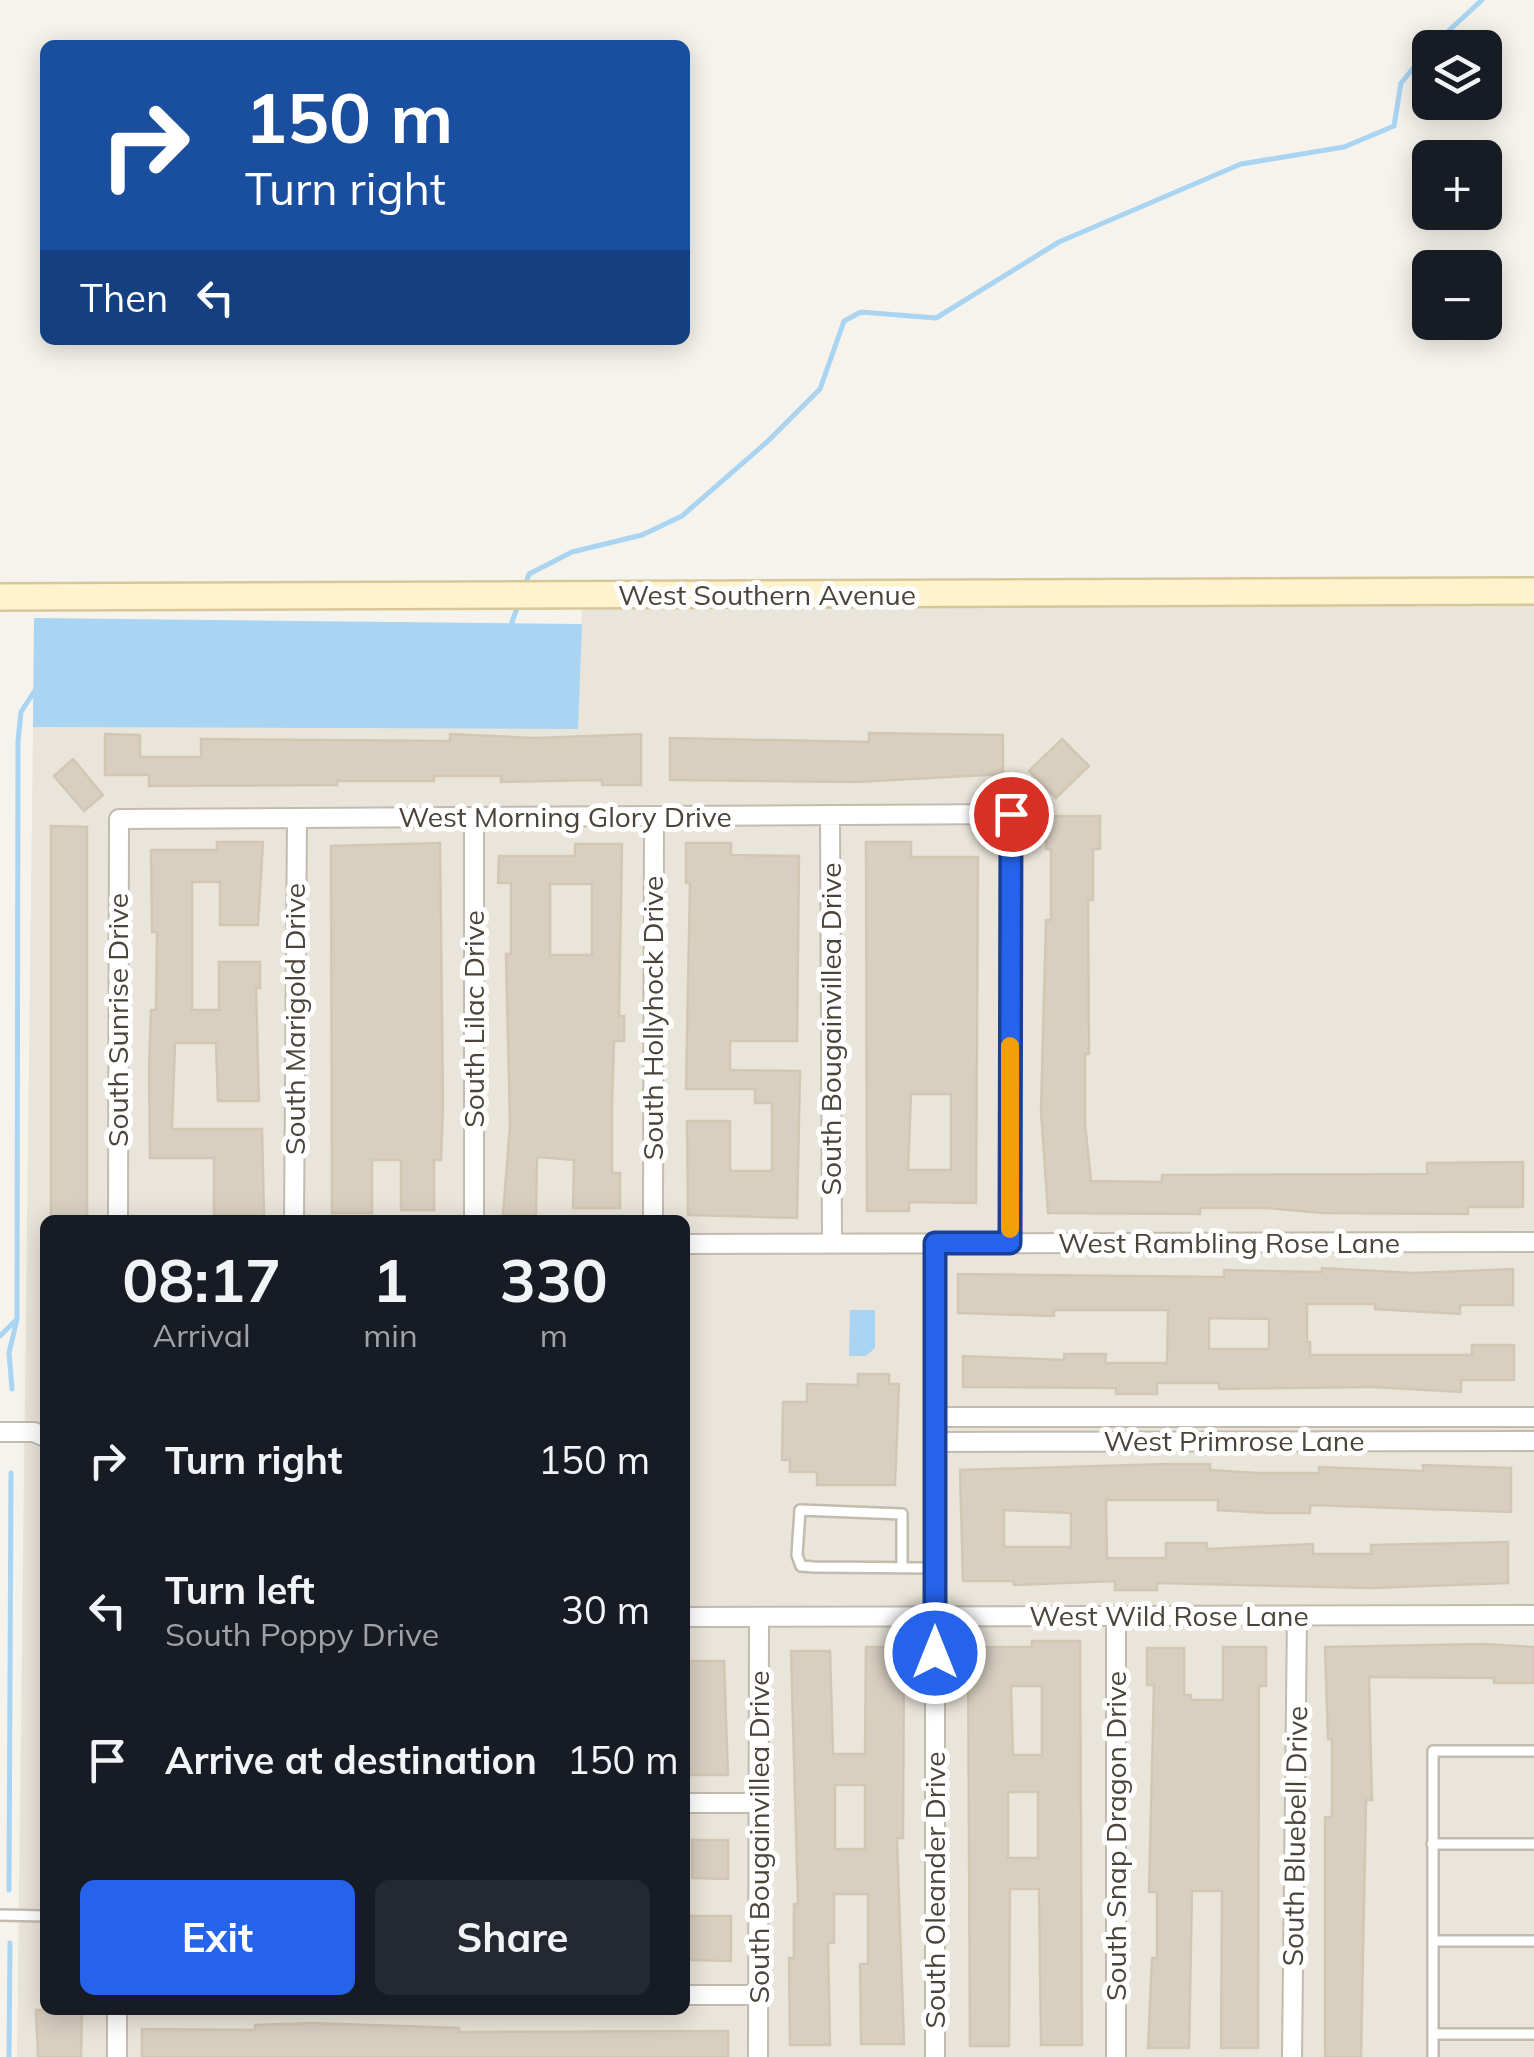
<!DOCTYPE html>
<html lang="en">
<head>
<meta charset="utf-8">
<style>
	:root { --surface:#171b24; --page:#242831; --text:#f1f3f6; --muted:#9ea1a6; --accent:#2563eb }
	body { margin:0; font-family:Mulish,sans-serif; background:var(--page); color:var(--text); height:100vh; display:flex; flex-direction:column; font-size:38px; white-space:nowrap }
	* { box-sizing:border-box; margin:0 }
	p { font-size:32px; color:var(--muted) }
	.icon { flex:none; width:55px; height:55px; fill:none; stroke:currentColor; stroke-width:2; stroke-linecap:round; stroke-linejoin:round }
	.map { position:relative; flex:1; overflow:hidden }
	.drawer { position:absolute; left:40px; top:1215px; width:650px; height:800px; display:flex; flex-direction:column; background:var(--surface); border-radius:15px; box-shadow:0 5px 25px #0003 }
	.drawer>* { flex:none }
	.top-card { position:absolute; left:40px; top:40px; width:650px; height:305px; border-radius:15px; box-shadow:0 5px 25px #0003; background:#1a4fa0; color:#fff; overflow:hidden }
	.tools { position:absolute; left:1412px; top:30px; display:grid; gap:20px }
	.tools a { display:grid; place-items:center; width:90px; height:90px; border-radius:15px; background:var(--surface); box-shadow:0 5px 25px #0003; font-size:50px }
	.pin { position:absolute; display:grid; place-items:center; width:85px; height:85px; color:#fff; margin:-42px; border:5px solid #fff; border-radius:50%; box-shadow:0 2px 10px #0007 }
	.me { position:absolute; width:110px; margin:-55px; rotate:0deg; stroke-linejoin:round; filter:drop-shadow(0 0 8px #0008) }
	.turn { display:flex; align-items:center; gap:35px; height:210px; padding:0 40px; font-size:45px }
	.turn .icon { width:130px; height:130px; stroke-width:2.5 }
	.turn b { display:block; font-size:70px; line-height:85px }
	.then { display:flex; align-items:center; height:95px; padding:0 40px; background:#0003; gap:20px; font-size:38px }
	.eta { display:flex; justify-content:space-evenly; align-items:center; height:170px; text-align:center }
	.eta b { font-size:60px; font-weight:700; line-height:70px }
	.action { display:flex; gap:20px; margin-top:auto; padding:20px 40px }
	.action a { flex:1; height:115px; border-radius:15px; background:var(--accent); color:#fff; font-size:40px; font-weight:700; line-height:115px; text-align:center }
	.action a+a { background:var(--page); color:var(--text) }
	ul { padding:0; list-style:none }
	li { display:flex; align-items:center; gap:30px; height:150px; padding:0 40px }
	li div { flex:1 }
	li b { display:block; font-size:38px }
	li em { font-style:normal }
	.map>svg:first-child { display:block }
	.residential { fill:#eae5da; fill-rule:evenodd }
	.water { fill:#a9d4f2 }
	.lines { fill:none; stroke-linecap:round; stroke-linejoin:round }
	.stream { stroke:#a9d4f2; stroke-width:5 }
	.building { fill:#d8cfc1; stroke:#d3c7b4; stroke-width:2.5; fill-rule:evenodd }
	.lane-casing { stroke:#c2bbae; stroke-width:14 }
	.street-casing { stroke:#c2bbae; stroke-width:22 }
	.secondary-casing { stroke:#d6c79b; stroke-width:30 }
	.lane { stroke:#fff; stroke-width:9 }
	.street { stroke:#fff; stroke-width:18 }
	.secondary { stroke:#fff3cd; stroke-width:25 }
	.route-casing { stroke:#184099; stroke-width:25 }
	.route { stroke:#2563eb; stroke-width:18 }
	.slow { stroke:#f59e0b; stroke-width:18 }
	.labels { text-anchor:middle; stroke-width:10; stroke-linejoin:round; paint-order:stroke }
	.street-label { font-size:28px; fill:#4b4439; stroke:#fff }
</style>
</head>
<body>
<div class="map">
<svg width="1534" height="2057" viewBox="0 0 1534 2057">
	<rect width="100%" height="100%" fill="#f6f3ec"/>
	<!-- residential -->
	<path class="residential" d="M1534,606V2057H17L33,727L577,729L582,608ZM45,1220H685V2010H45Z"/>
	<!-- water -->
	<path class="water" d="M34,618L582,624L578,729L33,727Z
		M850,1310H875V1348L866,1356H849Z"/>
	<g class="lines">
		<!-- stream -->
		<path class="stream" d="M1430,48L1482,0
			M525,586L529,574L572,552L642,535L682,516L768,441L820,389L844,321L861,312L936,318L1059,242L1241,164L1344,147L1394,126L1401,83L1430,48
			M510,628L518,605
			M0,1336L15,1321
			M12,1389L9,1353L17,1319L18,741L21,712L36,689
			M9,1890L11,1473
			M9,2057L10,1943"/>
	</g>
	<!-- building -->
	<path class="building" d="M869,733L1003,735V774L856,782L670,780V738L869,742Z
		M105,734L140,735V757H201V739L450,741V734L535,738L641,734V785H602V780L501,782V776H434V781H337V785L149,786V775H105Z
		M1062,739L1089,766L1056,798L1029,771Z
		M73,759L103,795L84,811L54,776Z
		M1046,816H1100V849H1093V900H1088L1089,1054H1085V1124L1091,1181L1162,1182V1175L1427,1174V1163L1523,1162V1207H1468V1214L1322,1213L1268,1208H1200V1214L1048,1213L1041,1110L1046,920H1051V849H1046Z
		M51,826L87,827V1220H51Z
		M217,842H263L258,925H220V882H192V1010H219V962H260V988H256L259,1101H218L216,1043H175L172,1129H262L264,1215H214V1158H150L149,1067L151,1010H156L157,932H152L151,850H217Z
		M866,842H911V857H978L976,1203L909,1202V1211H867ZM911,1094H951V1170H908Z
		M440,843L443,1105L441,1160H434V1210H401V1160H372V1213H332L331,846Z
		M686,843H731V855L799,856L797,1041H730V1070L800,1071L797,1218L688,1215L687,1121H730V1171H772V1103H755V1089H686L690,883H686Z
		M575,844H622L619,1016H624V1041H614L612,1102V1173H620V1208H573L574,1160L537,1157L536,1215H503L510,1125L506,954H511V883H498L499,856H575ZM550,884H592V955H550Z
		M1322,1268L1413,1273L1513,1269V1305H1460V1314L1375,1309V1304H1307V1342H1310V1355H1472V1345H1514V1380H1461V1392L1372,1387L1219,1389V1383H1157V1394H1116V1388L963,1387V1356L1064,1360V1354H1106L1105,1363H1167L1168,1310H1054V1316L958,1313V1274L1224,1277V1270L1322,1272ZM1209,1318L1269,1319V1349H1209Z
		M858,1374H889V1384H899L895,1485H817V1472H790V1460H782L783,1402H807V1384L858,1385Z
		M1167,1464H1210V1470L1257,1473H1319V1467L1423,1471V1465L1511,1468V1512L1310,1505V1513H1268L1218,1510V1500H1106L1107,1558H1166V1543H1207V1549L1313,1544V1554H1371V1545L1508,1542V1583L1371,1588L1157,1583V1590H1115V1581L1014,1585V1581H963L960,1470ZM1004,1510L1071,1513V1547H1004Z
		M1032,1641H1080L1082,2045H1041L1039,1889H1010L1009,2046H970L968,1647H1032ZM1011,1686H1042V1755H1013ZM1008,1792H1038V1858H1008Z
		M1485,1644L1534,1647V1683H1494V1678L1369,1677L1372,1800H1366L1361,2057H1325V1817H1332V1739H1328L1325,1647Z
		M866,1647H904L903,1838H897L904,2044H861L860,1964H868V1894H834V1943H828L830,2045H790L789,1958H794V1904H798L791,1651H830L833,1754H865ZM835,1785H865V1849H835Z
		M1223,1647H1266V1686H1259L1258,2048H1221L1222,1891H1192L1189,2048H1148L1152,1958H1157V1892H1149L1154,1685H1147V1648H1184V1695H1191V1700H1223Z
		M685,1661H724L728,1775H688Z
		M692,1840H728V1879L692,1878Z
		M689,1916H731V1961L689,1960Z
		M36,2010H82L81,2057H38Z
		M312,2023L459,2028V2032L728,2031V2057H142V2029L255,2030V2025Z"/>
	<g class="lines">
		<defs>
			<path id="lane" d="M902,1567V1514L800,1510L797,1555L801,1566L814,1567L934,1568
				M1432,1844H1534
				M0,1915L45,1916
				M1433,1941H1534
				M1433,2034H1534
				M1433,2057V1751H1534"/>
			<path id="street" d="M830,815L832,1243
				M474,817V1220
				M118,1220L119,819L1011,814L1010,1243
				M294,1220L297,818
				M653,1220L654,816
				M935,1243V2057
				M685,1244L1534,1242
				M934,1417H1534
				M0,1432H34L45,1437
				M934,1442L1534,1441
				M1116,1616V2057
				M685,1617L1534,1615
				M685,1803H759
				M685,1995H758
				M117,2057V2010
				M758,2057L759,1617
				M1292,2057L1297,1616"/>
			<path id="secondary" d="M0,597L1534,591"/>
		</defs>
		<!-- lane casing -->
		<use href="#lane" class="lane-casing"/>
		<!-- street casing -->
		<use href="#street" class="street-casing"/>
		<!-- secondary casing -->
		<use href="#secondary" class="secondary-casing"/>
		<!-- lane -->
		<use href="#lane" class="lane"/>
		<!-- street -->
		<use href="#street" class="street"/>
		<!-- secondary -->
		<use href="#secondary" class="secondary"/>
	</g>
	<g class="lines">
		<defs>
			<path id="route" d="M935,1653V1243H1010L1011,814"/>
		</defs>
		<!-- route casing -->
		<use href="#route" class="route-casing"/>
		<!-- route -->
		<use href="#route" class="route"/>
		<!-- slow -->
		<path class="slow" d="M1010,1229V1046"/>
	</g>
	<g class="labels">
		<!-- street labels -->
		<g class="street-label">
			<text x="767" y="605">West Southern Avenue</text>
			<text x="565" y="827">West Morning Glory Drive</text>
			<text transform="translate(653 1018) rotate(-90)" y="10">South Hollyhock Drive</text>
			<text transform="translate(295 1019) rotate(-90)" y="10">South Marigold Drive</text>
			<text transform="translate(474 1019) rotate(-90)" y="10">South Lilac Drive</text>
			<text transform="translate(118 1020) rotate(-90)" y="10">South Sunrise Drive</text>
			<text transform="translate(831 1029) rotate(-90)" y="10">South Bougainvillea Drive</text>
			<text x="1229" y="1253">West Rambling Rose Lane</text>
			<text x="1234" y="1451">West Primrose Lane</text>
			<text x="1169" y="1626">West Wild Rose Lane</text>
			<text transform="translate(1116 1836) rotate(-90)" y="10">South Snap Dragon Drive</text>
			<text transform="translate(1295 1836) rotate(-89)" y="10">South Bluebell Drive</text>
			<text transform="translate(759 1837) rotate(-90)" y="10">South Bougainvillea Drive</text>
			<text transform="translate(935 1890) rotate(-90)" y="10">South Oleander Drive</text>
		</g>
	</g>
</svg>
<div class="tools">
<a><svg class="icon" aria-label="layers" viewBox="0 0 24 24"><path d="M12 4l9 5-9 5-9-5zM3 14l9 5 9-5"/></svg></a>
<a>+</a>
<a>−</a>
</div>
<div class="pin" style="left:1011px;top:814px;background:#d93025"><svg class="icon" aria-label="arrive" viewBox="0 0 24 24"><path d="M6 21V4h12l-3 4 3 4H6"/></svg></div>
<svg class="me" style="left:935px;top:1653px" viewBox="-20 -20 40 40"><circle r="17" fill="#2563eb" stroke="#fff" stroke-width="3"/><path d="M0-11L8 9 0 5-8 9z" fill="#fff"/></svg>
<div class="top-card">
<div class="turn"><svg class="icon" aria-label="right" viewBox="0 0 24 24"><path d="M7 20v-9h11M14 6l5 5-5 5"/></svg><div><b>150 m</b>Turn right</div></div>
<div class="then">Then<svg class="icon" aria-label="left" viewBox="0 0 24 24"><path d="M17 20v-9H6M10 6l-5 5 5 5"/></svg></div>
</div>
<section class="drawer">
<div class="eta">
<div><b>08:17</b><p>Arrival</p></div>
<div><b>1</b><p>min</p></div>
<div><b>330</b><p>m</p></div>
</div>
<ul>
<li><svg class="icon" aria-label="right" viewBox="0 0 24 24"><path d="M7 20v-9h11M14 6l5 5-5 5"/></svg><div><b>Turn right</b></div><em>150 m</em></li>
<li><svg class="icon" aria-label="left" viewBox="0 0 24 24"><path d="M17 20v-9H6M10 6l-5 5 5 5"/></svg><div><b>Turn left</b><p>South Poppy Drive</p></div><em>30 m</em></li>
<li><svg class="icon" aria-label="arrive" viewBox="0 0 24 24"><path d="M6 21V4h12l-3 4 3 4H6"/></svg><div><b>Arrive at destination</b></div><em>150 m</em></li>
</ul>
<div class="action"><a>Exit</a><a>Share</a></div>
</section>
</div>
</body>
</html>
